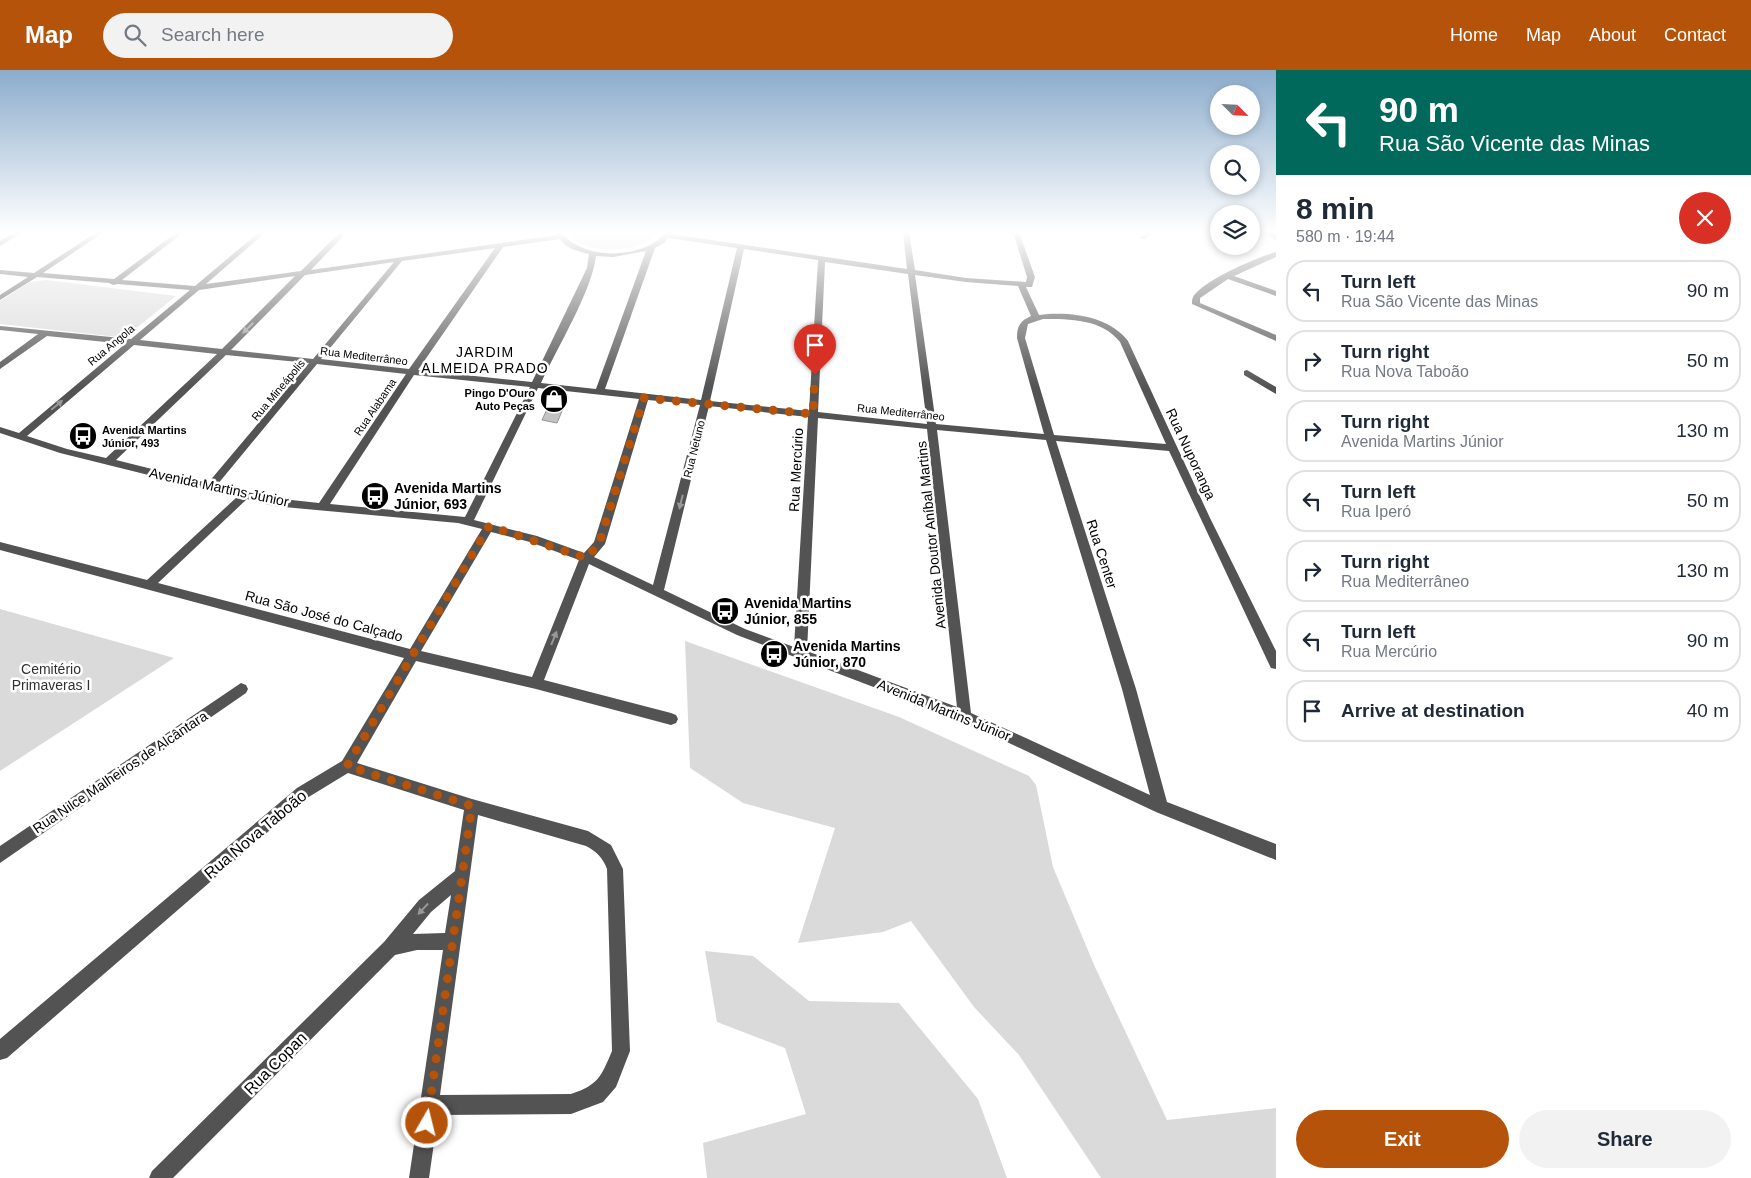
<!DOCTYPE html>
<html lang="en">
<head>
<meta charset="utf-8">
<style>
	:root { --surface:#fff; --page:#f2f2f3; --text:#1f2937; --muted:#747a83; --line:#e0e1e3; --accent:#b45309 }
	body { margin:0; font-family:Helvetica,sans-serif; background:var(--page); color:var(--text); height:100vh; display:flex; flex-direction:column; font-size:19px; white-space:nowrap }
	* { box-sizing:border-box; margin:0 }
	p { font-size:16px; color:var(--muted) }
	.icon { flex:none; width:28px; height:28px; fill:none; stroke:currentColor; stroke-width:2; stroke-linecap:round; stroke-linejoin:round }
	.map { position:relative; flex:1; overflow:hidden }
	.sheet { display:flex; flex-direction:column; background:var(--surface); width:475px }
	.sheet>* { flex:none }
	.guide { background:#00695c; color:#fff; overflow:hidden }
	.needle { width:32px; rotate:114deg }
	.tools { position:absolute; left:1210px; top:15px; display:grid; gap:10px }
	.tools a { display:grid; place-items:center; width:50px; height:50px; border-radius:50%; background:var(--surface); box-shadow:0 2px 8px #0003; font-size:25px }
	.pin { position:absolute; display:grid; place-items:center; width:42px; height:42px; color:#fff; margin:-51px -21px; border-radius:50% 50% 50% 0; rotate:-45deg; box-shadow:0 0 5px #0007 }
	.pin .icon { rotate:45deg }
	.me { position:absolute; width:55px; margin:-28px; rotate:8deg; stroke-linejoin:round; filter:drop-shadow(0 0 4px #0008) }
	.turn { display:flex; align-items:center; gap:18px; height:105px; padding:0 20px; font-size:22px }
	.turn .icon { width:65px; height:65px; stroke-width:2.5 }
	.turn b { display:block; font-size:35px; line-height:42px }
	.round { display:grid; place-items:center; flex:none; width:52px; height:52px; border-radius:26px; background:var(--page) }
	.head { display:flex; align-items:center; justify-content:space-between; height:85px; padding:0 20px }
	h1 { font-size:30px; font-weight:700; line-height:38px }
	.cta { display:flex; gap:10px; margin-top:auto; padding:10px 20px }
	.cta a { flex:1; height:58px; border-radius:30px; background:var(--accent); color:#fff; font-size:20px; font-weight:700; line-height:58px; text-align:center }
	.cta a+a { background:var(--page); color:var(--text) }
	ul { padding:0; list-style:none }
	li { display:flex; align-items:center; gap:15px; height:62px; margin:0 10px 8px; padding:0 10px; border:2px solid var(--line); border-radius:20px }
	li div { flex:1 }
	li b { display:block; font-size:19px }
	li em { font-style:normal }
	header { display:flex; align-items:center; gap:30px; box-sizing:border-box; height:70px; padding:0 25px; background:var(--accent); color:#fff }
	header strong { font-size:24px }
	nav { display:flex; gap:28px; margin-inline-start:auto; font-size:18px }
	.search { width:350px; height:45px; background:var(--page); display:flex; align-items:center; gap:12px; box-sizing:border-box; padding:0 18px; border-radius:28px; color:var(--muted); font-size:19px }
	main { display:flex; flex:1; min-height:0 }
	.map>svg:first-child { display:block }
	.green { fill:#dadada }
	.building { fill:#c3c3c3; stroke:#979797 }
	.lines { fill:none; stroke-linecap:round; stroke-linejoin:round }
	.minor { fill:#535353; fill-rule:evenodd }
	.oneway { fill:#989898 }
	.route { stroke:#b45309; stroke-width:9; stroke-dasharray:0 16.2 }
	.labels { text-anchor:middle; stroke-width:5; stroke-linejoin:round; paint-order:stroke }
	.far-street-label { font-size:11px; fill:#000; stroke:#fff }
	.far-poi-label { font-size:11px; font-weight:bold; fill:#000; stroke:#fff; text-anchor:end }
	.far-quarter-label { font-size:14px; letter-spacing:1px; fill:#000; stroke:#fff }
	.street-label { font-size:14px; fill:#000; stroke:#fff }
	.poi-label { font-size:14px; font-weight:bold; fill:#000; stroke:#fff; text-anchor:start }
	.park-label { font-size:14px; fill:#313131; stroke:#fff }
	.near-street-label { font-size:16px; fill:#000; stroke:#fff }
</style>
</head>
<body>
<header>
<strong>Map</strong>
<div class="search"><svg class="icon" aria-label="search" viewBox="0 0 24 24"><circle cx="10" cy="10" r="6"/><path d="M15 15l6 6"/></svg>Search here</div>
<nav><a>Home</a><a>Map</a><a>About</a><a>Contact</a></nav>
</header>
<main>
<div class="map">
<svg width="1276" height="1108" viewBox="0 0 1276 1108">
	<rect width="100%" height="100%" fill="#fff"/>
	<!-- green -->
	<path class="green" d="M568,162H659C646,184 579,187 568,162Z
		M46,210L176,226L133,261L118,267L0,254V231L30,212Z
		M0,539L174,588L0,701Z
		M685,571L899,647L1029,706L1036,715L1053,797L1095,897L1167,1050L1276,1038V1108H1101L1019,985L974,937L911,851L883,862L798,873L835,758L743,733L690,698Z
		M705,881L753,886L809,931L899,933L978,1029L1007,1108H707L703,1073L806,1044L785,978L717,952Z"/>
	<!-- building -->
	<path class="building" d="M553,326L568,327L557,353L542,350Z"/>
	<g class="lines">
		<!-- minor -->
		<path class="minor" d="M15,162H23L0,176V171Z
			M97,162H104L43,203L114,209L177,162H184L122,210L195,216L259,162H266L206,214L301,201L340,162H347L311,200L557,165L555,162H561C583,191 644,190 666,162H672L671,164L907,199L903,162H909L915,200L966,208L1026,212L1027,207L1013,162H1019L1035,207L1032,217H1026L1039,245C1069,241 1109,246 1128,271L1210,448L1276,581V599L1271,598L1269,594L1169,381L1056,371L1136,619L1167,732L1276,774V790L1156,742L960,650L737,565L589,494L544,610L671,643L676,645L678,649L676,653L671,655L536,619L416,591L357,693L472,729L588,761L611,775L623,799L630,981L616,1017L603,1032L571,1044L438,1045L429,1108H409L443,880H417L395,885L173,1108H149L152,1101L384,872L419,830L455,801L464,740L348,703L307,728L7,988L0,990V969L297,718L342,691L404,588L0,480V472L147,510L237,427L60,383L0,363V357L19,363L125,274L47,266L0,299V292L38,264L0,260V256L131,269L190,220L117,214L113,215L109,213L37,207L0,230V225L28,207L0,204V200L34,203ZM668,168L737,178L701,330L605,319L655,178L664,173ZM560,169C566,179 578,181 589,184L587,198L532,312L418,300L503,177ZM495,178L409,299L321,289L402,191ZM744,179L818,190L809,341L710,331ZM646,181L596,319L541,313C557,278 592,221 596,186L613,187ZM394,192L313,289L231,280L305,205ZM825,192L908,204L927,354L818,342ZM915,205L966,212L1018,216L1031,246C1020,251 1017,256 1017,268L1044,364L936,354ZM295,206L222,279L140,270L199,220ZM1043,249C1070,249 1102,249 1120,272L1166,374L1054,365L1025,268L1028,254ZM134,275L217,284L106,388L67,379L27,366ZM226,285L309,293L208,413L116,390ZM317,294L406,304L319,433L273,428L217,415ZM414,305L530,317L465,447L330,434ZM538,318L639,329L594,472L584,483L537,466L474,450ZM648,330L700,335L653,515L594,487L605,474ZM709,336L808,347L794,577L745,559L664,520ZM818,348L927,359L957,637L807,581ZM937,360L1046,370L1122,619L1150,725L971,643ZM247,429L273,436L458,453L482,459L410,579L158,513ZM491,462L530,472L579,490L532,607L421,581ZM478,745L586,776C596,781 603,788 607,799L612,981C601,1007 598,1015 571,1024L440,1025ZM451,825L445,863L413,864L431,842Z
			M1147,162H1154L1145,169H1141V167Z
			M1263,162H1271L1276,165V170Z
			M1276,182V187L1234,206L1276,221V226L1228,209L1200,228V233L1276,265V271L1192,234C1192,230 1192,227 1196,223C1210,208 1255,188 1276,182Z
			M1247,300L1276,317V324L1244,305V301Z
			M241,613L246,615L248,619L246,623L0,793V776Z"/>
	</g>
	<!-- one-way arrows -->
	<defs><path id="oneway-solid" d="M-6-.8H1V-3.2L6.5 0L1 3.2V.8H-6Z" transform="scale(1.25)"/></defs>
	<g class="oneway">
		<use href="#oneway-solid" transform="translate(248 258) rotate(136)"/>
		<use href="#oneway-solid" transform="translate(57 335) rotate(-40)"/>
		<use href="#oneway-solid" transform="translate(681 432) rotate(104)"/>
		<use href="#oneway-solid" transform="translate(554 568) rotate(-68)"/>
		<use href="#oneway-solid" transform="translate(423 839) rotate(133)"/>
	</g>
	<!-- sky -->
	<linearGradient id="sky" x2="0" y2="1"><stop stop-color="#8baccc"/><stop offset="0.51" stop-color="#fff"/><stop offset="1" stop-color="#fff" stop-opacity="0"/></linearGradient>
	<rect width="1276" height="317" fill="url(#sky)"/>
	<g class="lines">
		<!-- route -->
		<path class="route" d="M427,1053L472,736L347,696L489,456L586,488L599,474L644,328L813,344L815,305"/>
	</g>
	<!-- icons -->
	<defs>
		<symbol id="shop-disc" viewBox="-11 -11 22 22"><circle r="9.5" fill="#000" stroke="#fff"/><path d="M-5-2.5h2.3a2.7 3.5 0 0 1 5.4 0H5L5.5 6h-11ZM-1.5-2.5h3a1.5 2.3 0 0 0-3 0Z" fill="#fff"/></symbol>
		<symbol id="bus-disc" viewBox="-11 -11 22 22"><circle r="9.5" fill="#000" stroke="#fff"/><path d="M-5-6H5V4H4V6H2V4H-2V6H-4V4H-5ZM-3.5-4V0h7V-4ZM-3.5 1.2v1.5H-2V1.2ZM2 1.2v1.5H3.5V1.2Z" fill="#fff"/></symbol>
	</defs>
	<g fill-rule="evenodd">
		<use href="#shop-disc" x="538" y="313" width="32" height="32"/>
		<use href="#bus-disc" x="67" y="350" width="32" height="32"/>
		<use href="#bus-disc" x="359" y="410" width="32" height="32"/>
		<use href="#bus-disc" x="709" y="525" width="32" height="32"/>
		<use href="#bus-disc" x="758" y="568" width="32" height="32"/>
	</g>
	<g class="labels">
		<!-- far-street labels -->
		<g class="far-street-label">
			<text transform="translate(111 275) rotate(-40)" y="4">Rua Angola</text>
			<text transform="translate(364 286) rotate(7)" y="4">Rua Mediterrâneo</text>
			<text transform="translate(278 320) rotate(-50)" y="4">Rua Mineápolis</text>
			<text transform="translate(375 337) rotate(-56)" y="4">Rua Alabama</text>
			<text transform="translate(901 342) rotate(6)" y="4">Rua Mediterrâneo</text>
			<text transform="translate(694 379) rotate(-76)" y="4">Rua Netuno</text>
		</g>
		<!-- far-poi labels -->
		<g class="far-poi-label">
			<text x="535" y="327">Pingo D'Ouro<tspan x="535" dy="13">Auto Peças</tspan></text>
			<text x="102" y="364" text-anchor="start">Avenida Martins<tspan x="102" dy="13">Júnior, 493</tspan></text>
		</g>
		<!-- far-quarter labels -->
		<g class="far-quarter-label">
			<text x="485" y="287">JARDIM<tspan x="485" dy="16">ALMEIDA PRADO</tspan></text>
		</g>
		<!-- street labels -->
		<g class="street-label">
			<text transform="translate(1191 384) rotate(65)" y="5">Rua Nuporanga</text>
			<text transform="translate(796 400) rotate(-87)" y="5">Rua Mercúrio</text>
			<text transform="translate(219 417) rotate(12)" y="5">Avenida Martins Júnior</text>
			<text transform="translate(931 465) rotate(-96)" y="5">Avenida Doutor Aníbal Martins</text>
			<text transform="translate(1102 484) rotate(72)" y="5">Rua Center</text>
			<text transform="translate(324 546) rotate(15)" y="5">Rua São José do Calçado</text>
			<text transform="translate(944 640) rotate(22)" y="5">Avenida Martins Júnior</text>
			<text transform="translate(120 702) rotate(-34)" y="5">Rua Nilce Malheiros de Alcântara</text>
		</g>
		<!-- poi labels -->
		<g class="poi-label">
			<text x="394" y="423">Avenida Martins<tspan x="394" dy="16">Júnior, 693</tspan></text>
			<text x="744" y="538">Avenida Martins<tspan x="744" dy="16">Júnior, 855</tspan></text>
			<text x="793" y="581">Avenida Martins<tspan x="793" dy="16">Júnior, 870</tspan></text>
		</g>
		<!-- park labels -->
		<g class="park-label">
			<text x="51" y="604">Cemitério<tspan x="51" dy="16">Primaveras I</tspan></text>
		</g>
		<!-- near-street labels -->
		<g class="near-street-label">
			<text transform="translate(255 764) rotate(-40)" y="6">Rua Nova Taboão</text>
			<text transform="translate(275 993) rotate(-45)" y="6">Rua Copan</text>
		</g>
	</g>
</svg>
<div class="tools">
<a><svg class="needle" viewBox="-14 -14 28 28"><path d="M0-13l5 13h-10z" fill="#e53935"/><path d="M0 13l5-13h-10z" fill="#747a83"/></svg></a>
<a><svg class="icon" aria-label="search" viewBox="0 0 24 24"><circle cx="10" cy="10" r="6"/><path d="M15 15l6 6"/></svg></a>
<a><svg class="icon" aria-label="layers" viewBox="0 0 24 24"><path d="M12 4l9 5-9 5-9-5zM3 14l9 5 9-5"/></svg></a>
</div>
<div class="pin" style="left:815px;top:305px;background:#d93025"><svg class="icon" aria-label="arrive" viewBox="0 0 24 24"><path d="M6 21V4h12l-3 4 3 4H6"/></svg></div>
<svg class="me" style="left:427px;top:1053px" viewBox="-20 -20 40 40"><circle r="17" fill="#b45309" stroke="#fff" stroke-width="3"/><path d="M0-11L8 9 0 5-8 9z" fill="#fff"/></svg>
</div>
<section class="sheet">
<div class="guide">
<div class="turn"><svg class="icon" aria-label="left" viewBox="0 0 24 24"><path d="M17 20v-9H6M10 6l-5 5 5 5"/></svg><div><b>90 m</b>Rua São Vicente das Minas</div></div>
</div>
<div class="head"><div><h1>8 min</h1><p>580 m · 19:44</p></div><a class="round" style="background:#d93025;color:#fff"><svg class="icon" aria-label="close" viewBox="0 0 24 24"><path d="M6 6l12 12M18 6L6 18"/></svg></a></div>
<ul>
<li><svg class="icon" aria-label="left" viewBox="0 0 24 24"><path d="M17 20v-9H6M10 6l-5 5 5 5"/></svg><div><b>Turn left</b><p>Rua São Vicente das Minas</p></div><em>90 m</em></li>
<li><svg class="icon" aria-label="right" viewBox="0 0 24 24"><path d="M7 20v-9h11M14 6l5 5-5 5"/></svg><div><b>Turn right</b><p>Rua Nova Taboão</p></div><em>50 m</em></li>
<li><svg class="icon" aria-label="right" viewBox="0 0 24 24"><path d="M7 20v-9h11M14 6l5 5-5 5"/></svg><div><b>Turn right</b><p>Avenida Martins Júnior</p></div><em>130 m</em></li>
<li><svg class="icon" aria-label="left" viewBox="0 0 24 24"><path d="M17 20v-9H6M10 6l-5 5 5 5"/></svg><div><b>Turn left</b><p>Rua Iperó</p></div><em>50 m</em></li>
<li><svg class="icon" aria-label="right" viewBox="0 0 24 24"><path d="M7 20v-9h11M14 6l5 5-5 5"/></svg><div><b>Turn right</b><p>Rua Mediterrâneo</p></div><em>130 m</em></li>
<li><svg class="icon" aria-label="left" viewBox="0 0 24 24"><path d="M17 20v-9H6M10 6l-5 5 5 5"/></svg><div><b>Turn left</b><p>Rua Mercúrio</p></div><em>90 m</em></li>
<li><svg class="icon" aria-label="arrive" viewBox="0 0 24 24"><path d="M6 21V4h12l-3 4 3 4H6"/></svg><div><b>Arrive at destination</b></div><em>40 m</em></li>
</ul>
<div class="cta"><a>Exit</a><a>Share</a></div>
</section>
</main>
</body>
</html>
